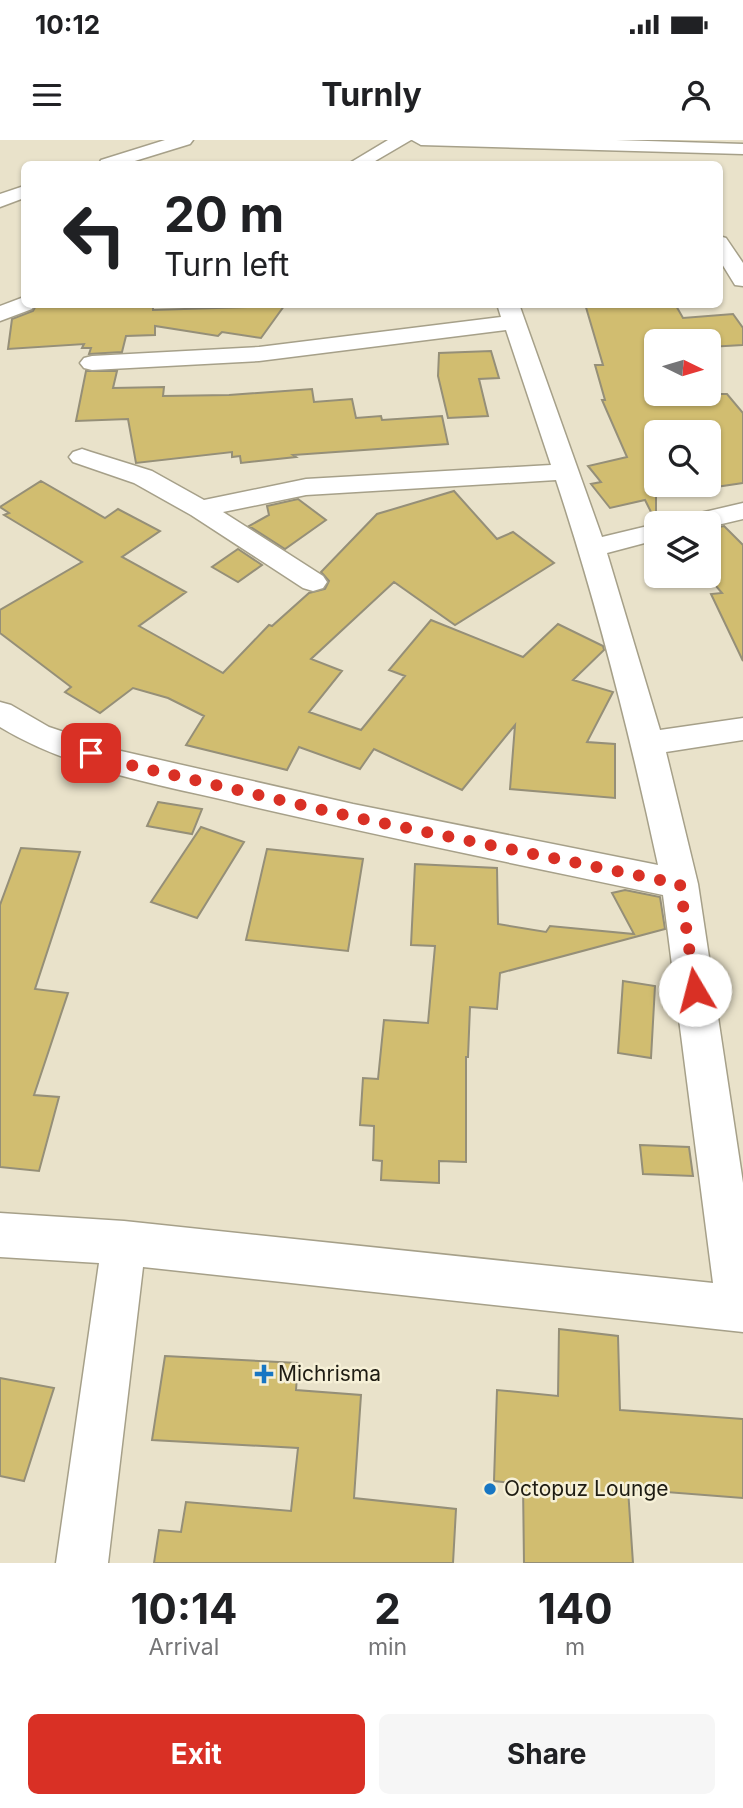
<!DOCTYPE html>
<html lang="en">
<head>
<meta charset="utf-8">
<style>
	:root { --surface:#fff; --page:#f6f6f6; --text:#202124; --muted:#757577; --accent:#d93025 }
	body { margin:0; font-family:Inter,sans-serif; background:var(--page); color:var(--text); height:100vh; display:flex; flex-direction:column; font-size:26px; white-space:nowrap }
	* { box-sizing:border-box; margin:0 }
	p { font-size:23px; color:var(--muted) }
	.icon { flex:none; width:38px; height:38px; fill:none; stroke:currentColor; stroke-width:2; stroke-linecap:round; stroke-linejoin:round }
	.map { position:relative; height:1423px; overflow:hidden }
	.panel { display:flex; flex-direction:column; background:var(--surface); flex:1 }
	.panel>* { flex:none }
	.top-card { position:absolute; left:21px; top:21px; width:702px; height:147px; border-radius:10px; box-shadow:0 2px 5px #0004; background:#fff; color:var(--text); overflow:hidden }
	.needle { width:46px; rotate:95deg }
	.fabs { position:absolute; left:644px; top:189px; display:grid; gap:14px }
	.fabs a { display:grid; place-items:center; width:77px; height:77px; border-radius:10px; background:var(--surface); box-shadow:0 2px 5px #0004; font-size:35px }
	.pin { position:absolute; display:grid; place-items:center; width:60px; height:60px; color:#fff; margin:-30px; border-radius:14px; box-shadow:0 4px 10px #0006 }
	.me { position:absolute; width:77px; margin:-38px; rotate:352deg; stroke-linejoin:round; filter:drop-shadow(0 0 5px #0008) }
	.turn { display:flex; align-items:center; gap:24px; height:147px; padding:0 28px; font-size:32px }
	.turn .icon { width:91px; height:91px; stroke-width:2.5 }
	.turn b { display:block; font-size:49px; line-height:60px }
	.eta { display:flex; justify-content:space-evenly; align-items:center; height:119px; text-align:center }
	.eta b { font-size:42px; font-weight:700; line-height:49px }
	.primary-button { display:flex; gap:14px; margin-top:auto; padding:14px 28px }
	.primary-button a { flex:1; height:80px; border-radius:10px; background:var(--accent); color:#fff; font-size:28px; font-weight:700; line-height:80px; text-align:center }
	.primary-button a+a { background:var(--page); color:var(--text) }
	.status { display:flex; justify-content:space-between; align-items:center; height:49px; padding:0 35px; background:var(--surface); direction:ltr }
	.status svg { height:19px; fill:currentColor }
	header { display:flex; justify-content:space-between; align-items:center; height:91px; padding:0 28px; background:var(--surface); font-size:32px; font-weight:700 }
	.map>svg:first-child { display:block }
	.building { fill:#d1bd70; stroke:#958f78; stroke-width:2 }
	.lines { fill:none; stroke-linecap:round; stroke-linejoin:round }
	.street-casing { stroke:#a6a089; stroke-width:3 }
	.street { fill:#fff; fill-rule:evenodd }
	.route { stroke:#d93025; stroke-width:12; stroke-dasharray:0 21.6 }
	.poi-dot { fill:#1776c3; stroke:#f6f0d7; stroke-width:2.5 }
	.labels { text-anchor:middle; stroke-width:5; stroke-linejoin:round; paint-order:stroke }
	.near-poi-label { font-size:21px; fill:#1e1c13; stroke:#f6f0d7; text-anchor:start }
</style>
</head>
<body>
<div class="status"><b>10:12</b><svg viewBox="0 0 49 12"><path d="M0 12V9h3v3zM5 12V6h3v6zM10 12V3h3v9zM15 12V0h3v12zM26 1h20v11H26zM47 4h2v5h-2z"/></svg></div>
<header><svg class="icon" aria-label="menu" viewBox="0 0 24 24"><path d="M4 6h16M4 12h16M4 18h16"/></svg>Turnly<svg class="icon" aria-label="person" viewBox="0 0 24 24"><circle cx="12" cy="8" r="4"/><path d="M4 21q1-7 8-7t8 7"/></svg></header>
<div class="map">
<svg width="743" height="1423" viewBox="0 0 743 1423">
	<rect width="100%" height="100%" fill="#e9e2ca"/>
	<!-- building -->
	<path class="building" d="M37,164H153V170L284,166L261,198L222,192L218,196L155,186V195L126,196L122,212L89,214L91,208H82L84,204L8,209L12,179L33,171Z
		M585,164H675L683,178L733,174L743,188V205L709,207V201H656V254H727L743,273V343L709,348V290L656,292V382L645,360L610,368L591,344L601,342L588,326L627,317L602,260H605L595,225H603Z
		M491,211L499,238L479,239L488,276L448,278L438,236L439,213Z
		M86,231H117L113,248L164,247L163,256L229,255L312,249L314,262L352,259L356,278L381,276L382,280L442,276L448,304L293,315L296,317L241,323L240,316L232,317V312L136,323L128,279L76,281Z
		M41,341L105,378L118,369L160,391L122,417L186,452L139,486L223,533L269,485L272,486L309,453L325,449L329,441L321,432L377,374L454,351L497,399L513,392L554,423L455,485L394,442L311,519L342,531L309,572L361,590L405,536L389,530L431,480L523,517L558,484L603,506L604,510L573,540L613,552L587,602L615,604V658L510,649L515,585L462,650L374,609L360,629L299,607L287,630L186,605L204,576L168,558L133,548L100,573L65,552L71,547L0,493V470L82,422L4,375L9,373L0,367Z
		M298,359L326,380L285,409L249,386L269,375L267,366Z
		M724,386L743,405V521L711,454L722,453L709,438V389Z
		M238,409L262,425L238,442L212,427Z
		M158,662L202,669L192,694L147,686Z
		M201,687L244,702L197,778L151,762Z
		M21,708L80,712L35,849L68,853L34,955L59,957L39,1031L0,1027V765Z
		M267,709L363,719L348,811L246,800Z
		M415,724L497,728L498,784L546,792L550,786L634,794L612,753L625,750L660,757L665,789L500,833L497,869L470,867L468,917H466V1022L439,1021V1043L381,1040L382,1021L373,1020L374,986L360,985L363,938L378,939L384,880L428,883L435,806L411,805Z
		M623,841L655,846L651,918L618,913Z
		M640,1005L689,1007L693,1036L643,1034Z
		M559,1189L618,1196L620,1270L743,1279V1358L628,1349L633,1423H524L523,1344L494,1341L497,1250L558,1256Z
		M165,1216L298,1223L296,1250L361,1255L354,1358L456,1369L453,1423H154L159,1390L181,1392L186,1362L291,1371L298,1308L152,1300Z
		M0,1238L54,1248L24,1341L0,1336Z"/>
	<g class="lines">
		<defs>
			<path id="street" d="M165,0H193L190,4L125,24H99L101,20Z
				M388,0H411L370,24H348Z
				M412,0H616L743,4V14L421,5Z
				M24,46V58L0,67V54Z
				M719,96L726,98L743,123V146L735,145L719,119Z
				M24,157V164H35L32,169L0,181V166Z
				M497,164H519L602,397L656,384V400L607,413L660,590L743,578V600L666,612L698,744L743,1043V1192L143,1127L108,1423H56L99,1123L0,1117V1073L124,1081L713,1143L663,755C521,725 379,696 237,663C157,644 71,630 0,587V562L11,565L49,587L121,611L353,664L658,725C630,595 598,467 556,340L306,355L223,372L323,436L327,442L323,448L313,451L303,448L191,375L134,343L73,322L69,317L73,312L82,309L91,312L152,331L204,360L306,339L551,325L506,190L259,221L92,230L84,228L80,223L84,218L92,216L259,207L501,177Z
				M743,363V379L709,387V383H679L683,377Z"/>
		</defs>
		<!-- street casing -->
		<use href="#street" class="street-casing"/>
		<!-- street -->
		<use href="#street" class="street"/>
	</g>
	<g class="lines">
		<!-- route -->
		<path class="route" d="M91,613L117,622L353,677L680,744L695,850"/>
	</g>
	<!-- markers -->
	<g class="poi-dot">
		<path d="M260.5 1223.5h7v7h7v7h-7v7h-7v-7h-7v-7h7z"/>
		<circle cx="490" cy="1349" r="7"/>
	</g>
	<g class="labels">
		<!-- near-poi labels -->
		<g class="near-poi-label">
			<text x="278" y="1241">Michrisma</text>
			<text x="504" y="1356">Octopuz Lounge</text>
		</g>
	</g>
</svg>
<div class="fabs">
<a><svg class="needle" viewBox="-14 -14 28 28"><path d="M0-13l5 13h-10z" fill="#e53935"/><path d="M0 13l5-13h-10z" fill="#757577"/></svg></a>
<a><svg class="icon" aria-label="search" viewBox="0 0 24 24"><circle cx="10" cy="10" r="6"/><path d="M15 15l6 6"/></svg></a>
<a><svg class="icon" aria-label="layers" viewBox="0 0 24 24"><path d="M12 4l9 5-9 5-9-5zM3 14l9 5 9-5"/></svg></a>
</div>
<div class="pin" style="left:91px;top:613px;background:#d93025"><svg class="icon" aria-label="arrive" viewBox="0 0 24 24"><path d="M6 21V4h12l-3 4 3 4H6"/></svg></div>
<svg class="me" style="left:695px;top:850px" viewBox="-20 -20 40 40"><circle r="19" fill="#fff"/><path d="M0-13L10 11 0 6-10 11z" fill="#d93025"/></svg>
<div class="top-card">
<div class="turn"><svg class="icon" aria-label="left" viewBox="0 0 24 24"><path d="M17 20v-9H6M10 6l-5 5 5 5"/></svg><div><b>20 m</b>Turn left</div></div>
</div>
</div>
<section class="panel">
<div class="eta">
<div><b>10:14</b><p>Arrival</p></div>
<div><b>2</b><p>min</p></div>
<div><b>140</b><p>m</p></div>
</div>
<div class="primary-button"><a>Exit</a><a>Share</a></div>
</section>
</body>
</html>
